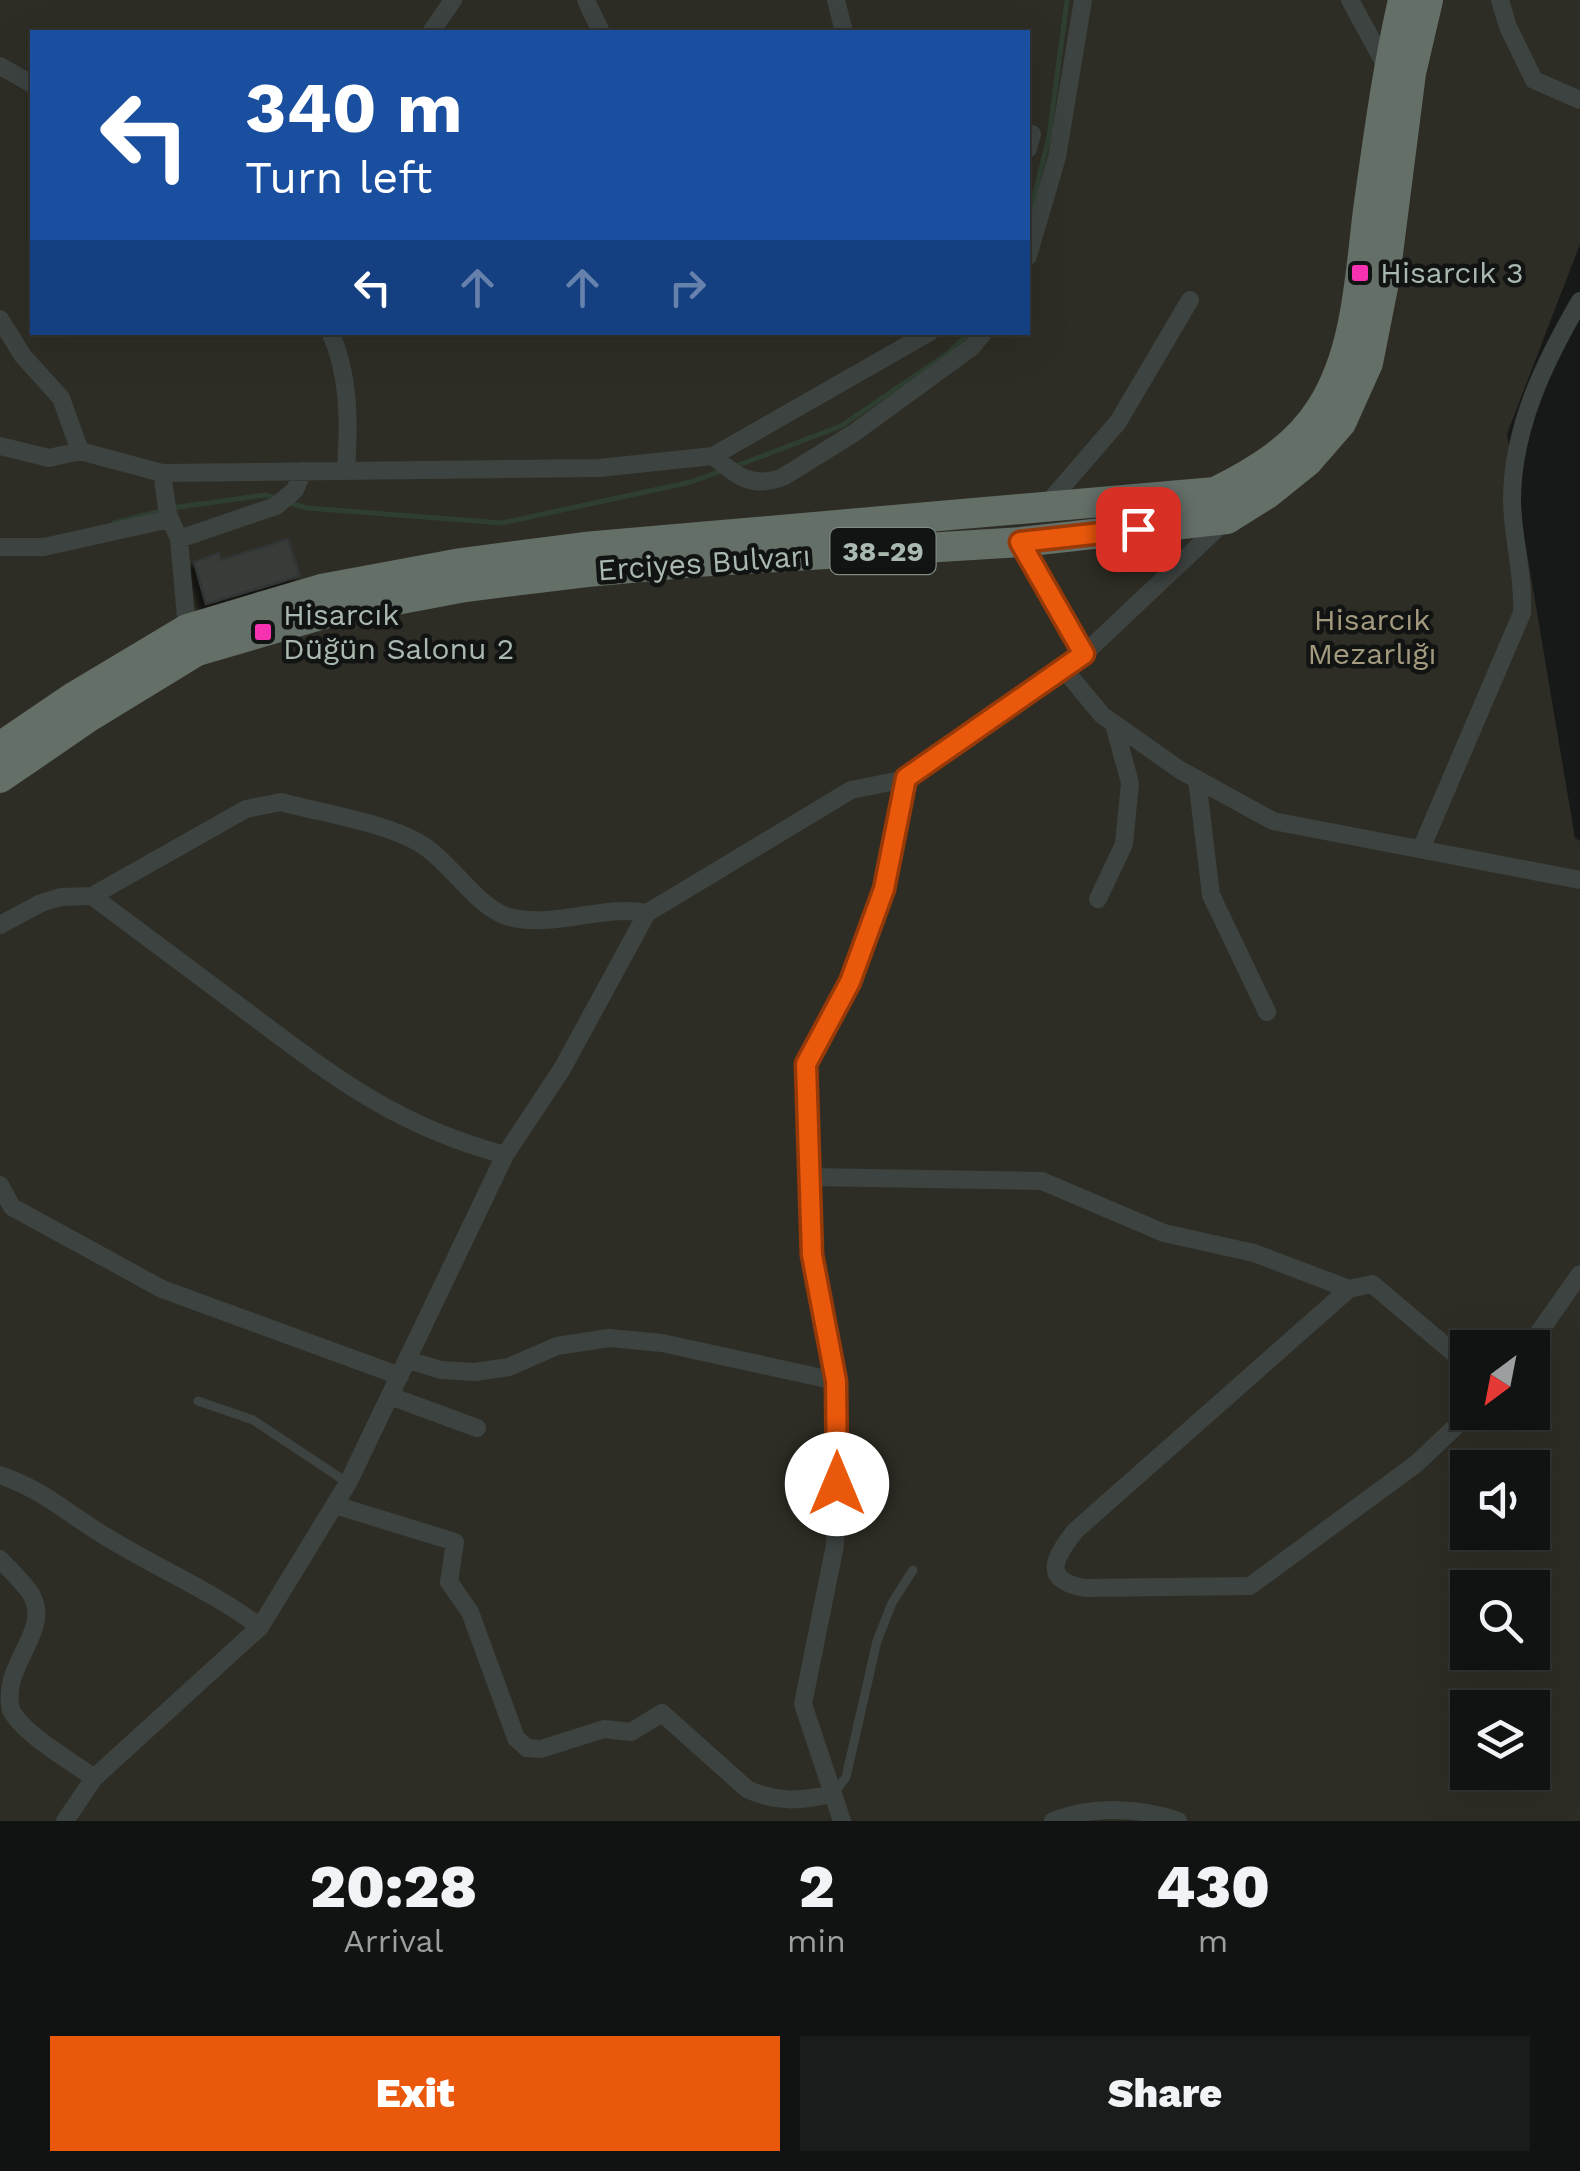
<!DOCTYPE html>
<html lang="en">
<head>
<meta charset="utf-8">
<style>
	:root { --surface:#111312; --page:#1a1c1b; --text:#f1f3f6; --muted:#9c9e9f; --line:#303232; --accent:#ea580c }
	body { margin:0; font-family:"Work Sans",sans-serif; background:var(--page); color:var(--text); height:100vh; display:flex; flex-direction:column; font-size:38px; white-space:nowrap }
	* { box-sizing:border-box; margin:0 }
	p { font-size:32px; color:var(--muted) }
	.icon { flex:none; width:55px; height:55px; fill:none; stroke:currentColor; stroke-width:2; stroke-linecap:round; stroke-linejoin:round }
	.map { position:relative; height:1821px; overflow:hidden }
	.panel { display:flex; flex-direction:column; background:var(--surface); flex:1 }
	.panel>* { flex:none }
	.hud { position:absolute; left:30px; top:30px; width:1000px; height:305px; border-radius:0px; box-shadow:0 10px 40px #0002,0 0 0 2px var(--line); background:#1a4fa0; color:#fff; overflow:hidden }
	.needle { width:65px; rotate:212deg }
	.controls { position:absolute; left:1450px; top:1330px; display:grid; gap:20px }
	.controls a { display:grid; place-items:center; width:100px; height:100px; border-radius:0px; background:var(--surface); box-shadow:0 10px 40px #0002,0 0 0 2px var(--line); font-size:50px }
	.pin { position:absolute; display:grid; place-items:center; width:85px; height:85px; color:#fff; margin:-42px; border-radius:20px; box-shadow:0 5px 15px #0006 }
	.me { position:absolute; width:110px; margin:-55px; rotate:0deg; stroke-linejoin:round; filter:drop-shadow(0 0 8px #0008) }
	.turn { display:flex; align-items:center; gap:35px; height:210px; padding:0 50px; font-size:45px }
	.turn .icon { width:130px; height:130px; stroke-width:2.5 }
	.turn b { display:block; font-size:70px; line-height:85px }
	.lanes { display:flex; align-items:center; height:95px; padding:0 50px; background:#0003; justify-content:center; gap:50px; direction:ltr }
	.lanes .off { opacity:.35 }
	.eta { display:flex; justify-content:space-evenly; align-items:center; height:170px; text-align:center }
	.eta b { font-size:60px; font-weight:800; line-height:70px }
	.cta { display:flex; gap:20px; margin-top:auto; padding:20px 50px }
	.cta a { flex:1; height:115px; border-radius:0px; background:var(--accent); color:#fff; font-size:40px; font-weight:800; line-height:115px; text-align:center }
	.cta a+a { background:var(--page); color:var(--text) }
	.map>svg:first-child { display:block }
	.green { fill:#2e2d25; fill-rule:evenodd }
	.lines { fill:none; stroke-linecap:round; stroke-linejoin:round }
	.stream { stroke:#2e3f31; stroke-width:5 }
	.building { fill:#373b39; stroke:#313534; stroke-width:2.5; filter:url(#shadow) }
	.lane { stroke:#3d4340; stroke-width:9 }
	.street { stroke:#3d4340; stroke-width:18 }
	.highway { stroke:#646f68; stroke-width:30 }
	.route-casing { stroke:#983908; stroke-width:25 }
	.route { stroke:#ea580c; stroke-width:18 }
	.poi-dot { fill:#f632b1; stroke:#121413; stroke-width:4 }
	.labels { text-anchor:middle; stroke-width:9; stroke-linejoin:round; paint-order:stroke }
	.shield { fill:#121413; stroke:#7c8880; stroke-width:2.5 }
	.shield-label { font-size:28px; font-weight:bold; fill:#a9b9af }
	.poi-label { font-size:30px; fill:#a9b9af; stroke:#121413; text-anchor:start }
	.street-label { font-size:30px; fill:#a9b9af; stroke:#121413 }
	.park-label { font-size:30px; fill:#a49b7f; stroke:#121413 }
</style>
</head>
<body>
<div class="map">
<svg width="1580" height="1821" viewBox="0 0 1580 1821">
	<defs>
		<filter id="shadow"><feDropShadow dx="-6" dy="6" stdDeviation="2.5" flood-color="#0009"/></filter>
	</defs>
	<rect width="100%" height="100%" fill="#171918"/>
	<!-- green -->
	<path class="green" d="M0,0H1580V244L1507,434L1575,838L1580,841V1821H0ZM32,32H1028V332H32ZM1468,1348H1532V1412H1468ZM1468,1468H1532V1532H1468ZM1468,1588H1532V1652H1468ZM1468,1708H1532V1772H1468Z"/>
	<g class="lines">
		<!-- stream -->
		<path class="stream" d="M1028,221L1049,137L1067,0
			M736,466L841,426L947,354L970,332
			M290,503L307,508L502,523L691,482L721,471
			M172,508L265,495L275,498
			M114,523L161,511"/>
	</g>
	<!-- building -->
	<path class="building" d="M288,539L300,576L206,604L194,562L219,553L221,560Z"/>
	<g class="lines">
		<!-- lane -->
		<path class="lane" d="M198,1401L253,1420L348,1483
			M834,1793L846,1777L877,1641L892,1603L913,1570"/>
		<!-- street -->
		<path class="street" d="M586,0L601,32
			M836,0L844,32
			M1350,0L1387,68
			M1500,0L1508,27L1534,80L1580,100
			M431,32L453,0
			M0,66L32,84
			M1028,149L1032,134
			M1028,256L1057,157L1083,0
			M0,319L23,356L61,398L80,451
			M330,332C350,375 349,423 346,469
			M0,446L49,458L80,451L162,473L168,514L179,539L187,629
			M713,456C736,476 753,489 783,477L854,433L972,347L984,332
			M162,473L599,468L713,456L930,332
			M1043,509L1118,422L1190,300
			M179,539L276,506L295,490L303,471
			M1021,542L1084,654
			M0,547H44L170,519
			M1063,668L1102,715L1180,770L1273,821L1580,880
			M1197,779L1211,895L1267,1012
			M1421,849L1522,613C1524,572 1512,539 1512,498C1513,426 1545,361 1580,301
			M92,896C143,934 195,973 246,1011C334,1077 396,1126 505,1155
			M1098,899L1124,844L1130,783L1114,724
			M0,925L41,903L61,897L92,896L246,809L281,802C321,813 387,823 421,844C451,862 477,908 509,917C555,929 602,904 647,913
			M809,1177L1042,1181L1164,1233L1254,1253L1349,1289
			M0,1185L12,1207L162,1289L400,1376
			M1528,1348L1580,1274
			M408,1360L441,1370L475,1372L509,1367L557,1346L609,1338L662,1343L836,1381
			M1468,1365L1372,1284L1349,1289L1075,1531C1055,1557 1040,1580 1085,1588L1250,1586L1416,1464L1471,1412
			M390,1396L477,1428
			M0,1475C43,1490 63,1510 100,1533C152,1566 211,1590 260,1627
			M335,1505L455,1542L449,1582L470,1612L516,1738L527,1748L541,1749L604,1729L631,1732L662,1713L747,1789C777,1803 800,1801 832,1794
			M0,1559C10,1570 23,1582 31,1594C53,1632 0,1664 11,1710C23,1734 71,1761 94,1778
			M65,1821L94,1778L260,1627L348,1483L505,1155L562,1069L647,913L851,790L906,779L1084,654L1225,521
			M842,1821L803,1704L835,1545L838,1454L836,1381L812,1255L806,1064L850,981L883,889L906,779
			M1053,1821C1090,1806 1141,1807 1178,1821"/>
		<!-- highway -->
		<path class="highway" d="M0,747L75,696L187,629L321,589L461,563L584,547L1215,492C1255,472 1296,448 1321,408C1357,352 1360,275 1368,210C1378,139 1387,70 1403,0
			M0,778L89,717L197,651L327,613L465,587L587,572L696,562L1021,542L1227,519L1267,494L1308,461L1341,423L1368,363L1385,277L1411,73L1428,0"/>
	</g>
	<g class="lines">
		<defs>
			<path id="route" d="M837,1484L836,1381L812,1255L806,1064L850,982L884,889L906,778L1084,654L1020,542L1138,529"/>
		</defs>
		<!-- route casing -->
		<use href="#route" class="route-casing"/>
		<!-- route -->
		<use href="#route" class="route"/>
	</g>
	<!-- markers -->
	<g class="poi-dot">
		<rect x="1350" y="263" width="20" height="20" rx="5"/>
		<rect x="253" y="622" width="20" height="20" rx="5"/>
	</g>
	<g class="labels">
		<!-- shield labels -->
		<rect class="shield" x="830.5" y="528" width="105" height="46" rx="8"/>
		<g class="shield-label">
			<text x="883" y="561">38-29</text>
		</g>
		<!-- poi labels -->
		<g class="poi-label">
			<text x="1380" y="283">Hisarcık 3</text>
			<text x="283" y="625">Hisarcık<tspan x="283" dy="34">Düğün Salonu 2</tspan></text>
		</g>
		<!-- street labels -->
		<g class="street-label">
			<text transform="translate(704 563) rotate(-4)" y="10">Erciyes Bulvarı</text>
		</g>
		<!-- park labels -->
		<g class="park-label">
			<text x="1372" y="630">Hisarcık<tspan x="1372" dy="34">Mezarlığı</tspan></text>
		</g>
	</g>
</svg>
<div class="controls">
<a><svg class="needle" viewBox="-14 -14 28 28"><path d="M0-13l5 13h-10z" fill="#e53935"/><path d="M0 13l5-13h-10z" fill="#9c9e9f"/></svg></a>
<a><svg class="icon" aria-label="sound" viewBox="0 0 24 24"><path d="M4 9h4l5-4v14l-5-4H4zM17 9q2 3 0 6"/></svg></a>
<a><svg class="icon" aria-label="search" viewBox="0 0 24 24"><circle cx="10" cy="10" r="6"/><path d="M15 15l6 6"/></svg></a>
<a><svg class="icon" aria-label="layers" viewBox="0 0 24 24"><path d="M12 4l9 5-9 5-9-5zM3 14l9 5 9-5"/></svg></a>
</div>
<div class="pin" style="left:1138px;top:529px;background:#d93025"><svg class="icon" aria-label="arrive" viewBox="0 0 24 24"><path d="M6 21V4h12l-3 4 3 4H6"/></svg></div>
<svg class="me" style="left:837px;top:1484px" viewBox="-20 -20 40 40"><circle r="19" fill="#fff"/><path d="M0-13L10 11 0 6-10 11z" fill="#ea580c"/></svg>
<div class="hud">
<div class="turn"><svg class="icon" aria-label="left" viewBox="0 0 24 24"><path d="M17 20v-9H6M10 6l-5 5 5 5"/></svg><div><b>340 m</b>Turn left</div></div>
<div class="lanes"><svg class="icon" aria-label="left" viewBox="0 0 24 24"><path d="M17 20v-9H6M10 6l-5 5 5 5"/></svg><svg class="icon off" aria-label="ahead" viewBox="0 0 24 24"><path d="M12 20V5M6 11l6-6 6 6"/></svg><svg class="icon off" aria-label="ahead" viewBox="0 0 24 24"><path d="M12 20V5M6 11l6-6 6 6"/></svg><svg class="icon off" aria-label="right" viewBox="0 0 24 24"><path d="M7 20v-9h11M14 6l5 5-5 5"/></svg></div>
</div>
</div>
<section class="panel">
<div class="eta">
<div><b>20:28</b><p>Arrival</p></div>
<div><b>2</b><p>min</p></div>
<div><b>430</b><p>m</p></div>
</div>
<div class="cta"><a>Exit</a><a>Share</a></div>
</section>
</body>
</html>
